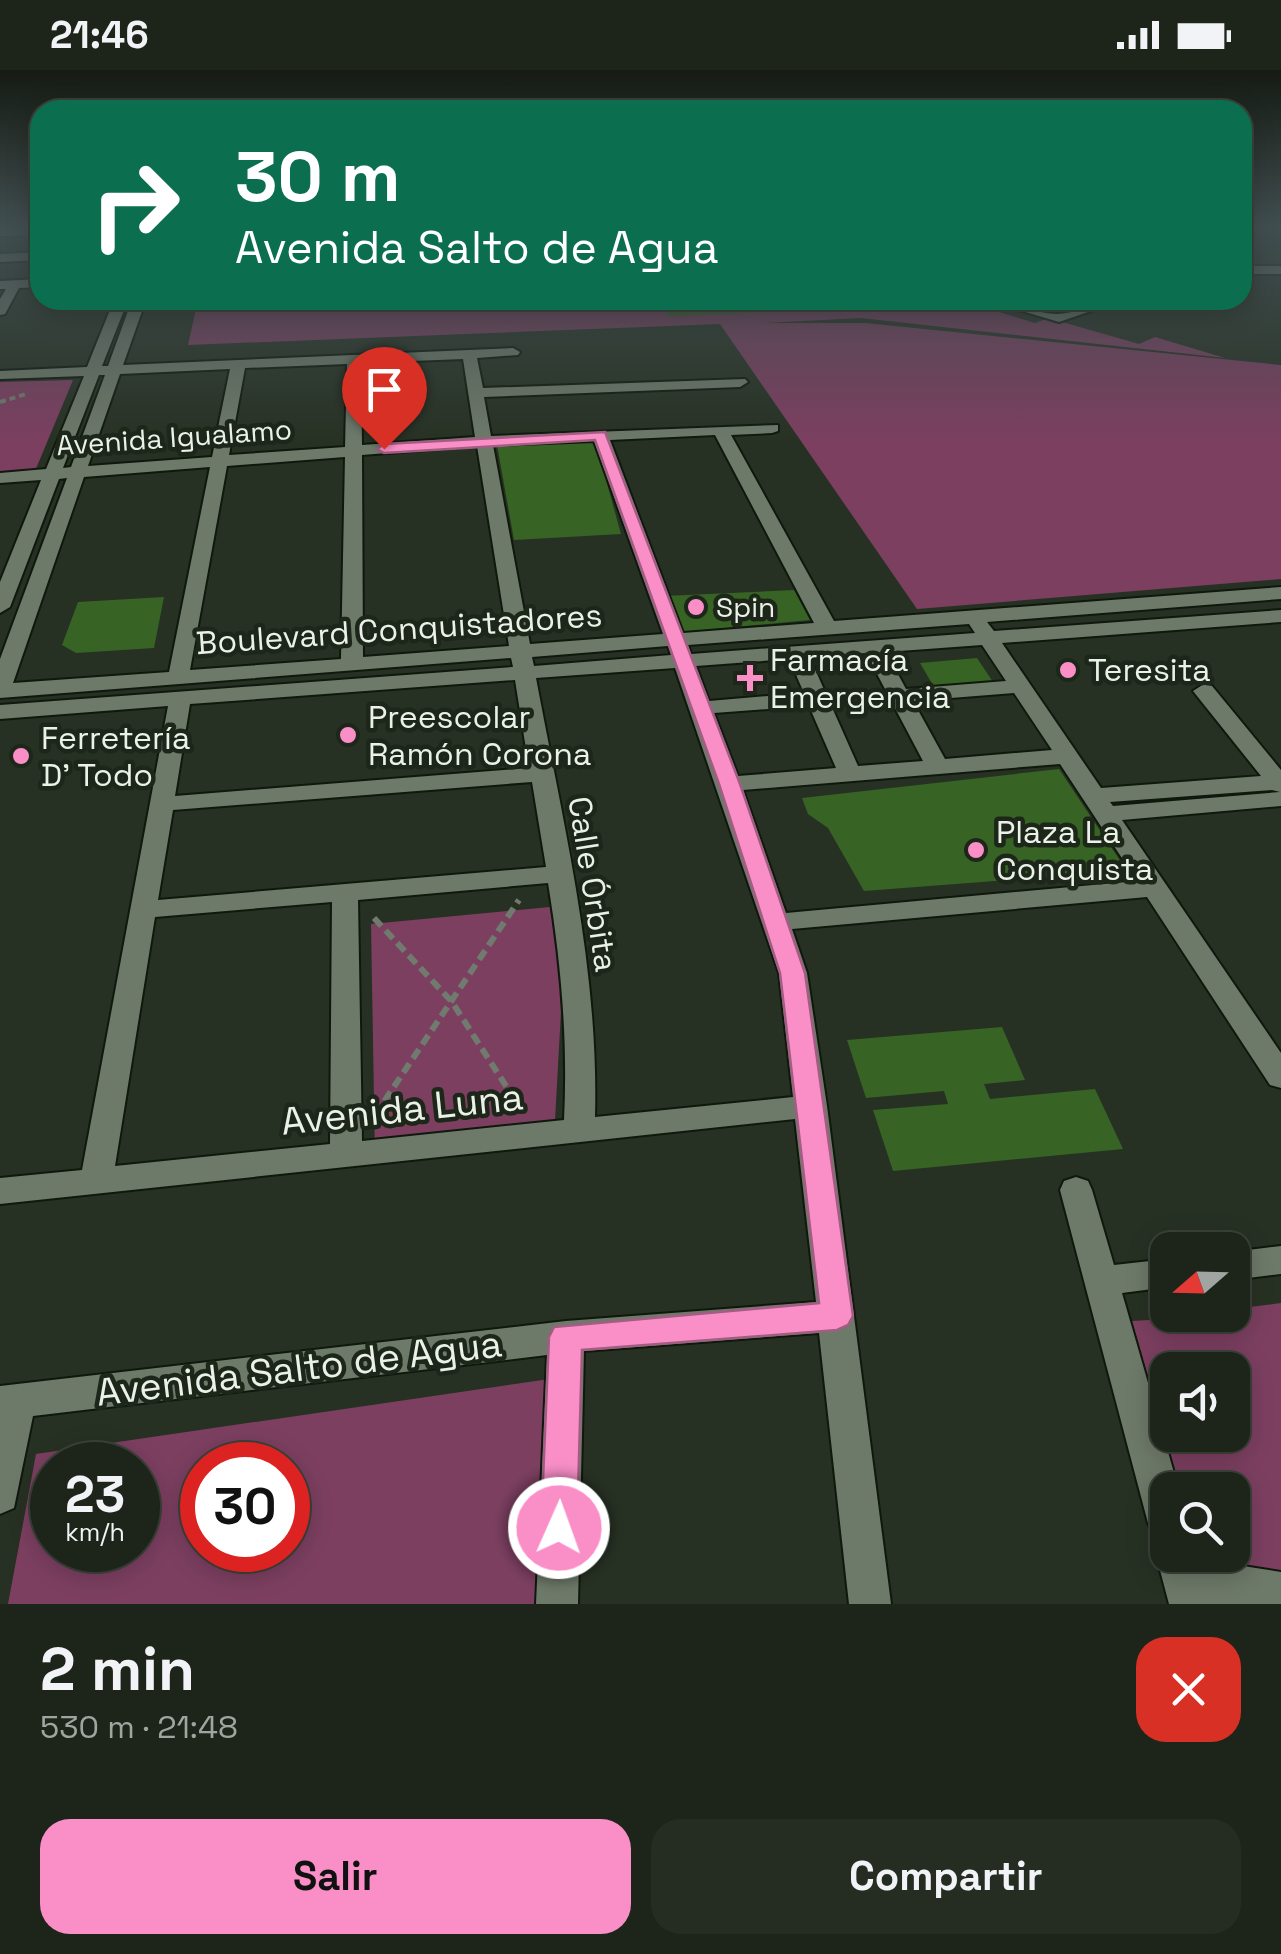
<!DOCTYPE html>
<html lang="es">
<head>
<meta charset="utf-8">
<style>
	:root { --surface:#1d251a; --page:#252d23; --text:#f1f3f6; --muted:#a0a5a2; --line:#3b4239; --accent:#fa8fc8 }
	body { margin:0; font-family:"Space Grotesk",sans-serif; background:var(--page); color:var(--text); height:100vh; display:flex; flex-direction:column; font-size:38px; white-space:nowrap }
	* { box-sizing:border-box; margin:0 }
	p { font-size:32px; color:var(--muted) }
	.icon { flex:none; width:55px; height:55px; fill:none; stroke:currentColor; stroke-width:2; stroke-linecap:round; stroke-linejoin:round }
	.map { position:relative; height:1534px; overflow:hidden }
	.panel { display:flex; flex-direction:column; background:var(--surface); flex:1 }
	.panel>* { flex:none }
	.hud { position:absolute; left:30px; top:30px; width:1222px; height:210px; border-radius:30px; box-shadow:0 5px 25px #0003,0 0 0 2px var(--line); background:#0b6e4f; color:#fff; overflow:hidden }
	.needle { width:65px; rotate:250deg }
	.controls { position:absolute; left:1150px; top:1162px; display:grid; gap:20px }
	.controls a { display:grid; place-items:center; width:100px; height:100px; border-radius:20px; background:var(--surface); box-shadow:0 5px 25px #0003,0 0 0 2px var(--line); font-size:50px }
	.speed { position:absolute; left:30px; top:1372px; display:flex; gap:20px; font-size:50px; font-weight:700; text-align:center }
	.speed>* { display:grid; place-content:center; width:130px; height:130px; border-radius:50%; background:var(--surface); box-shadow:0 5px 25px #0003,0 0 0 2px var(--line); line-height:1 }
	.speed small { font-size:25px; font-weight:400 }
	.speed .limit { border:15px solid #d22; background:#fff; color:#111 }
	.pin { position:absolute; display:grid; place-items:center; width:85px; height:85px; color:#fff; margin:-102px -42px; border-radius:50% 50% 50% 0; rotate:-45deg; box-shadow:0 0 10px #0007 }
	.pin .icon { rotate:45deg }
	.me { position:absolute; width:110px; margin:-55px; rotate:2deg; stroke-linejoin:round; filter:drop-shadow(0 0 8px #0008) }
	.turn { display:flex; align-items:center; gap:35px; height:210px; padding:0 40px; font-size:45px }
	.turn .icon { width:130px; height:130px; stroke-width:2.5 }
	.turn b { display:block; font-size:70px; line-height:85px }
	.round { display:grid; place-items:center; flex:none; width:105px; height:105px; border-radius:30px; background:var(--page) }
	.headline { display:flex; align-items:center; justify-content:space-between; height:170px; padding:0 40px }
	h1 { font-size:60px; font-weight:600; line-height:75px }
	.button { display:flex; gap:20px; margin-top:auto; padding:20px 40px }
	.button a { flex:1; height:115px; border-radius:30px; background:var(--accent); color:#111; font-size:40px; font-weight:600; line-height:115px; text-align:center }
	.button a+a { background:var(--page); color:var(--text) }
	.status { display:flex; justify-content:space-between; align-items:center; height:70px; padding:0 50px; background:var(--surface); direction:ltr }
	.status svg { height:28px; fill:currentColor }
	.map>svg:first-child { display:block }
	.green { fill:#7c3f60; fill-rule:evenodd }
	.building { fill:#376325 }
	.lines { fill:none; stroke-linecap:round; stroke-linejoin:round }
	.minor-casing { stroke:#0f180c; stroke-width:4 }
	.path-far1 { stroke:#717a6e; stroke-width:4; stroke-dasharray:6 4; stroke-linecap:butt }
	.path { stroke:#717a6e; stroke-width:6; stroke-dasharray:11 6; stroke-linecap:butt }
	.minor { fill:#6d7969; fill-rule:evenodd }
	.route { fill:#fa8fc8; stroke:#a25d82; stroke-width:2.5 }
	.poi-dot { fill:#fa8fc8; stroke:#1d2719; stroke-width:4 }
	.labels { text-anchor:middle; stroke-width:9; stroke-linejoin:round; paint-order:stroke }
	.far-street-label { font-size:28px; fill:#ebf1e8; stroke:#1d2719 }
	.far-poi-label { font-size:28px; fill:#ebf1e8; stroke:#1d2719; text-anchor:start }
	.street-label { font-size:32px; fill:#ebf1e8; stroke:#1d2719 }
	.poi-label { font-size:32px; fill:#ebf1e8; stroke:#1d2719; text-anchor:start }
	.near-street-label { font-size:38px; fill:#ebf1e8; stroke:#1d2719 }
</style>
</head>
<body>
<div class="status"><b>21:46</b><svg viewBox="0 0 49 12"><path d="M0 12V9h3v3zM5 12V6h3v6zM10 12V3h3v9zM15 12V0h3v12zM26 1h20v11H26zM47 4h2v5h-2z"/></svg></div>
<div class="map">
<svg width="1281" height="1534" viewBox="0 0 1281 1534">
	<rect width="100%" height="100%" fill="#273123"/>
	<!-- green -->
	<path class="green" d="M198,230H960L1035,253L1048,248L1139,274L1155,267L1225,288L861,248L764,253H865L1281,295V509L917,539L720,254L188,275Z
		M73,310L35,401L0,403V312Z
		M550,837L562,923L554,1069L375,1088L371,854Z
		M1281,1233V1518L1256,1523L1211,1485H1232V1420H1180L1132,1251L1232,1245L1233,1239ZM1168,1300H1232V1365H1168Z
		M563,1307L546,1534H8L36,1384ZM52,1395H138V1480H52ZM202,1395H288V1480H202Z"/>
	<!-- building -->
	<path class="building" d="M650,230H822L799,241L668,246L666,242H655Z
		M595,370L621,464L514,470L497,375Z
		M794,520L810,550L681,562L664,526Z
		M164,527L154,578L76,583L62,575L78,532Z
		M977,588L993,612L934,617L920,593Z
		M1059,699L1127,801L864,821L828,758L808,744L802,728Z
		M1002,957L1025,1010L984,1014L990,1029L1095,1019L1123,1079L893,1101L873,1040L948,1034L944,1021L866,1028L847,970Z"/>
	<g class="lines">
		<defs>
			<path id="minor" d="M0,158H40V165L0,166Z
				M40,182V190L0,192V184Z
				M1242,196H1281V204H1242Z
				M40,209V217L19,218L5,244L0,245V229L6,219H0V211Z
				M114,230H128L102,296H108L132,230H146L123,295L513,278L520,282L518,285L477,288L483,318L745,309L748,312L740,317L484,327L491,366L778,355V361L772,363L731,365L834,551L1281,517V529L987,552L994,561L1281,540V552L1002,573L1101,718L1261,706L1193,621L1204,614L1212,616L1281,700V736L1122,750L1281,983V1018L1270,1015L1147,827L792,859L807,903L827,1036L891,1534H849L819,1263L584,1281L578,1534H536L547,1285L33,1346L14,1438L0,1444V1316L566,1251L816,1232L795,1049L0,1134V1108L82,1100L168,636L0,649V635L513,597L511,588L0,628V589L67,408L59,409L10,537L0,543V512L41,410L0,413V403L46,399L84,306L0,309V301L87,297ZM463,289L475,367L362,375L361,293ZM347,294L345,377L229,385L245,298ZM230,299L212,387L88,396L120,304ZM99,305H105L71,397L63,398ZM715,365L814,553L683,563L610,370ZM594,371L663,564L530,574L493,375ZM477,376L509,576L363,587L362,385ZM345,387L341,589L190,600L227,396ZM210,397L169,602L13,613L84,407ZM969,554L975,563L691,584L688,575ZM982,575L1006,611L906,619L886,582ZM668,576L671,585L534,596L532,587ZM866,583L923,691L858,696L810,588ZM789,589L804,623L709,631L696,596ZM675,598L779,903L793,1027L595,1047C599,898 563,753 536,608ZM515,610L529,698L175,726L190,634ZM1014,623L1052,680L945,689L913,631ZM809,636L836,698L738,706L714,643ZM1060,694L1137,811L786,843L743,720ZM532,712L546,797L158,830L173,740ZM1272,720L1280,722L1113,736L1110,732ZM548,813C561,892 568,970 564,1050L362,1071L358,830ZM332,832L330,1074L115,1096L155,847Z
				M985,230C1010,230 1034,244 1058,244C1080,243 1100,230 1123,230L1059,252Z
				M1076,1107L1088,1111L1092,1120L1114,1195L1168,1189V1217L1122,1223L1179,1420H1168V1485H1196L1198,1489L1281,1502V1534H1169L1156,1485L1163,1470L1154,1467L1148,1453L1060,1120L1064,1111Z
				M1281,1176V1204L1232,1210V1182Z"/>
		</defs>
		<!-- minor casing -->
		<use href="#minor" class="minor-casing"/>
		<!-- path-far1 -->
		<path class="path-far1" d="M0,332L26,324"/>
		<!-- path -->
		<path class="path" d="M374,848L452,932L522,1041
			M375,1045L519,830"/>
		<!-- minor -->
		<use href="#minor" class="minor"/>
	</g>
	<!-- sky -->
	<linearGradient id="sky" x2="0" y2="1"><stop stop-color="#151b13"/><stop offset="0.42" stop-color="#414e50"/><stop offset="1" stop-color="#414e50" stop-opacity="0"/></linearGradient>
	<rect width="1281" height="373" fill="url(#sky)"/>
	<!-- route -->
	<path class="route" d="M605,362L740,714L805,903L853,1246L848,1255L837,1260L582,1280L577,1458L572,1470L559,1475L546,1470L541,1458L549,1267L554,1257L819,1233L780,903L719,714L595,370L384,383L377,379L384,374Z"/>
	<!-- markers -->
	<g class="poi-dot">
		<circle cx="696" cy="537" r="10"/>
		<circle cx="1068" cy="600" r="10"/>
		<path d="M745 593h10v10h10v10h-10v10h-10v-10h-10v-10h10z"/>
		<circle cx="348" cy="665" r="10"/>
		<circle cx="21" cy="686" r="10"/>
		<circle cx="976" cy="780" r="10"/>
	</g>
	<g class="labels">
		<!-- far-street labels -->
		<g class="far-street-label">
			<text transform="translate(174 367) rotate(-4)" y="10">Avenida Igualamo</text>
		</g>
		<!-- far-poi labels -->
		<g class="far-poi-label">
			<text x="716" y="547">Spin</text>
		</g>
		<!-- street labels -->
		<g class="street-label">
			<text transform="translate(399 559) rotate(-4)" y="11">Boulevard Conquistadores</text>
			<text transform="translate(593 814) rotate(81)" y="11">Calle Órbita</text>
		</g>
		<!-- poi labels -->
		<g class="poi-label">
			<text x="770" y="601">Farmacía<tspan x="770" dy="37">Emergencia</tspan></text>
			<text x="1088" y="611">Teresita</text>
			<text x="368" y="658">Preescolar<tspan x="368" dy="37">Ramón Corona</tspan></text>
			<text x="41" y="679">Ferretería<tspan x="41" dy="37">D' Todo</tspan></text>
			<text x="996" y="773">Plaza La<tspan x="996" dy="37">Conquista</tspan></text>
		</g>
		<!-- near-street labels -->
		<g class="near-street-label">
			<text transform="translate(402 1039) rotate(-6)" y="13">Avenida Luna</text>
			<text transform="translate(299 1298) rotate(-7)" y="13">Avenida Salto de Agua</text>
		</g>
	</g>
</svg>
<div class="controls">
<a><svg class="needle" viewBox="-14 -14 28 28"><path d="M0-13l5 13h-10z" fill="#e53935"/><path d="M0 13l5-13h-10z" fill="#a0a5a2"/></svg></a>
<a><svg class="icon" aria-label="sound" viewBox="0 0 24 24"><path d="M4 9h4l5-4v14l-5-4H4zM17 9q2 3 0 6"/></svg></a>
<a><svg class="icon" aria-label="search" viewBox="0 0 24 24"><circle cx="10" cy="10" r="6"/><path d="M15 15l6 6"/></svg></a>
</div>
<div class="speed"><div>23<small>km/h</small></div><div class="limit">30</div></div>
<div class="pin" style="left:384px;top:379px;background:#d93025"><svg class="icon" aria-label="arrive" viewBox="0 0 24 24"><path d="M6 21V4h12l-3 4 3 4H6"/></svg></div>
<svg class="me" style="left:559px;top:1458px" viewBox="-20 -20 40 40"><circle r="17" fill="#fa8fc8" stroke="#fff" stroke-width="3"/><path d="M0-11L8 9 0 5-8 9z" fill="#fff"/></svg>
<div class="hud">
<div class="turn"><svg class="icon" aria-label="right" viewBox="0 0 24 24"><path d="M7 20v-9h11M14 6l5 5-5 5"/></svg><div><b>30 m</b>Avenida Salto de Agua</div></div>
</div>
</div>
<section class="panel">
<div class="headline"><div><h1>2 min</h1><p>530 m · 21:48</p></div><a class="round" style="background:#d93025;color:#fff"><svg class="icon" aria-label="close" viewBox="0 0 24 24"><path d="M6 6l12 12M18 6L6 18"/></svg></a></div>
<div class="button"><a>Salir</a><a>Compartir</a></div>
</section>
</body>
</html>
